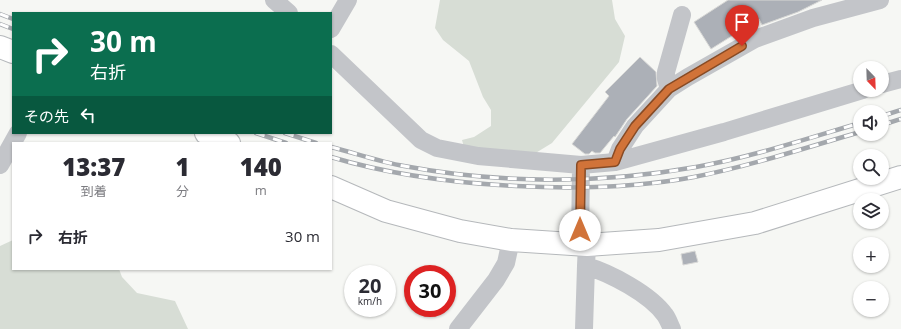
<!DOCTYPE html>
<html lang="ja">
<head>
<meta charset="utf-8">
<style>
	:root { --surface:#fff; --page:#f7f7f7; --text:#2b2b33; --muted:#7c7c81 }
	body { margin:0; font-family:"Open Sans","Noto Sans JP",sans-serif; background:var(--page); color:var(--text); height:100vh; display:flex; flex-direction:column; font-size:15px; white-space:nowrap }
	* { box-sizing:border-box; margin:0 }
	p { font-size:13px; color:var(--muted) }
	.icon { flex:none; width:22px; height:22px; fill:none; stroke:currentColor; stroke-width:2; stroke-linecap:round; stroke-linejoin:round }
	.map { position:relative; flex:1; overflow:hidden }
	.drawer { position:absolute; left:12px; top:142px; width:320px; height:128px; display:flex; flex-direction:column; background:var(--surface); border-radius:0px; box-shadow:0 1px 3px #0004 }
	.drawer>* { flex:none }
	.banner { position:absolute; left:12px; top:12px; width:320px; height:122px; border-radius:0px; box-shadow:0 1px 3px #0004; background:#0b6e4f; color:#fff; overflow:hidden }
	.needle { width:26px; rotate:157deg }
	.tools { position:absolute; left:853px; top:61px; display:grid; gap:8px }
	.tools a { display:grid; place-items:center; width:36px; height:36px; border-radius:50%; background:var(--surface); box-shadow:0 1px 3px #0004; font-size:20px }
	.speed { position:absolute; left:344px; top:265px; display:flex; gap:8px; font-size:20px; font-weight:700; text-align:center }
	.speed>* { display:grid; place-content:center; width:52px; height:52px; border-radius:50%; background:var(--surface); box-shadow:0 1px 3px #0004; line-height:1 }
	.speed small { font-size:10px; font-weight:400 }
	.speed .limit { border:6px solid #d22; background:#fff; color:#111 }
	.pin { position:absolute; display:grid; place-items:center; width:34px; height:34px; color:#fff; margin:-41px -17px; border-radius:50% 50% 50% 0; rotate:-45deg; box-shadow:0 0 4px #0007 }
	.pin .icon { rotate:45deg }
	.me { position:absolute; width:44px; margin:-22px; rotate:0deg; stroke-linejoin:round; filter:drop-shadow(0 0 3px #0008) }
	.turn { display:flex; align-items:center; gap:14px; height:84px; padding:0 12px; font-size:18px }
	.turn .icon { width:52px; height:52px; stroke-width:2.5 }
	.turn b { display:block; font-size:28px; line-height:34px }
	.then { display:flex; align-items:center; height:38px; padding:0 12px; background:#0003; gap:8px; font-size:15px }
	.eta { display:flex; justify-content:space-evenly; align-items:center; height:68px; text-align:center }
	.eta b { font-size:24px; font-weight:800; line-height:28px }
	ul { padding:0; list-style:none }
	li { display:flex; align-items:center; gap:12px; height:52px; padding:0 12px }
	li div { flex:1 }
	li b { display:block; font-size:15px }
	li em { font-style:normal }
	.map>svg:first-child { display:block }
	.green { fill:#d7ddd5 }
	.building { fill:#acb0b7; stroke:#d8d8d6 }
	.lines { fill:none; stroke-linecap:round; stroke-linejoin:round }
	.highway-casing { stroke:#b5b8bb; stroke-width:24 }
	.minor { stroke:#c3c5c9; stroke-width:18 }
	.highway { stroke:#fff; stroke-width:22 }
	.rail-casing { stroke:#a4a8ad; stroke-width:4.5 }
	.rail { stroke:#fff; stroke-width:3; stroke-dasharray:9; stroke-linecap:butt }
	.route-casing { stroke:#884b25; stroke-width:10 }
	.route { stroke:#d17339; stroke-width:7 }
</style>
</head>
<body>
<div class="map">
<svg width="901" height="329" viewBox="0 0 901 329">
	<rect width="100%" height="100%" fill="#f6f7f4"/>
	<!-- green -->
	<path class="green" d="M440,0H612L615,19L625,36L619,62L552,143L534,154L464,147L462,140L474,137L491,126V110L483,97L469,61L443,40L435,28Z
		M13,240V269H119L122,277L137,293L175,301L188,329H0V246Z"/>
	<!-- building -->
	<path class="building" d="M728,0H822L798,12L762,25L759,19L711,49L694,22Z
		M640,57L656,72L657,86L627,119L615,137L614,136L600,153H595L592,151L589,154H585L572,144L609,96L605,92Z
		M695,251L698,262L683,265L681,254Z"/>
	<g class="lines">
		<defs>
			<path id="highway" d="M0,47L13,52
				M206,133L229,143
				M331,187L386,211L460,231L511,240L587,245L659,240L755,223L901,177"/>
		</defs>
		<!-- highway casing -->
		<use href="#highway" class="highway-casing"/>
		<!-- minor -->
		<path class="minor" d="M274,0L289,13
			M331,29L348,0
			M331,54L421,140L437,148L478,156L581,165L615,162L724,132L863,90
			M882,84L901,79
			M669,89L666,79V72L682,15
			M615,162L620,149L635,126L669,89L688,77L755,39L813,18L880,0
			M0,165L18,133
			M580,244L581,165
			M587,245L586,266C610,273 650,294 665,315C668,319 670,325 672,329
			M458,329L496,280L506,263L511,240
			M584,329L586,266"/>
		<!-- highway -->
		<use href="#highway" class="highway"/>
		<defs>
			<path id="rail" d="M0,14L13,19
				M0,24L13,29
				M882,116L901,110
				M882,125L901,119
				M256,133L286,143
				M285,133L316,143
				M331,147C355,153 380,162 404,166C500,184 601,184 696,167C752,157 806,139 860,123
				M331,157C391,175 454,183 516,186C575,189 635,188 694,177C750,166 805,148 860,132"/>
		</defs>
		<!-- rail casing -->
		<use href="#rail" class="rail-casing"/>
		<!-- rail -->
		<use href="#rail" class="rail"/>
	</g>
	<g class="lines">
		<defs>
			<path id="route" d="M580,230L581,165L615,162L620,149L635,126L669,89L742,46"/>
		</defs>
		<!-- route casing -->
		<use href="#route" class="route-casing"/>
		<!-- route -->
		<use href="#route" class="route"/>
	</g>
</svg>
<div class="tools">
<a><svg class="needle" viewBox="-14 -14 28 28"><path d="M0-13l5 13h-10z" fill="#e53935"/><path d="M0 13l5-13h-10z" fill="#7c7c81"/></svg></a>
<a><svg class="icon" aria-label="sound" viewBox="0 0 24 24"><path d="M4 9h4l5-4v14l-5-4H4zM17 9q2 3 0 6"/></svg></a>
<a><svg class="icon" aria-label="search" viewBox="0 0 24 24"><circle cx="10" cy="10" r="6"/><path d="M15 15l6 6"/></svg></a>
<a><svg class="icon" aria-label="layers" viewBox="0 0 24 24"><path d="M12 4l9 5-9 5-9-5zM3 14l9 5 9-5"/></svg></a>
<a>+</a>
<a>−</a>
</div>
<div class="speed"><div>20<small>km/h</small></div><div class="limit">30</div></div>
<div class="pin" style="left:742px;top:46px;background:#d93025"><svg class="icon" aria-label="arrive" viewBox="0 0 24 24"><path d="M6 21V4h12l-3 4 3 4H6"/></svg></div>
<svg class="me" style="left:580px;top:230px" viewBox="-20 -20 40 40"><circle r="19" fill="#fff"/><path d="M0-13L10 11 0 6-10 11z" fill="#d17339"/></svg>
<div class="banner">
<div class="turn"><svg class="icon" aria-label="right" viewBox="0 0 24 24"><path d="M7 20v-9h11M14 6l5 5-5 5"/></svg><div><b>30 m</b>右折</div></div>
<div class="then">その先<svg class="icon" aria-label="left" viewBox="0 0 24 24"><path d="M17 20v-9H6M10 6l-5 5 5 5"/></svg></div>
</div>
<section class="drawer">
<div class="eta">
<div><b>13:37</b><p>到着</p></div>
<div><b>1</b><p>分</p></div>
<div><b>140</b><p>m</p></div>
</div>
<ul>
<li><svg class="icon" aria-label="right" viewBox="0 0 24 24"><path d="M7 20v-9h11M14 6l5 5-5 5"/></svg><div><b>右折</b></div><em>30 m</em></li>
</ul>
</section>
</div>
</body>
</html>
